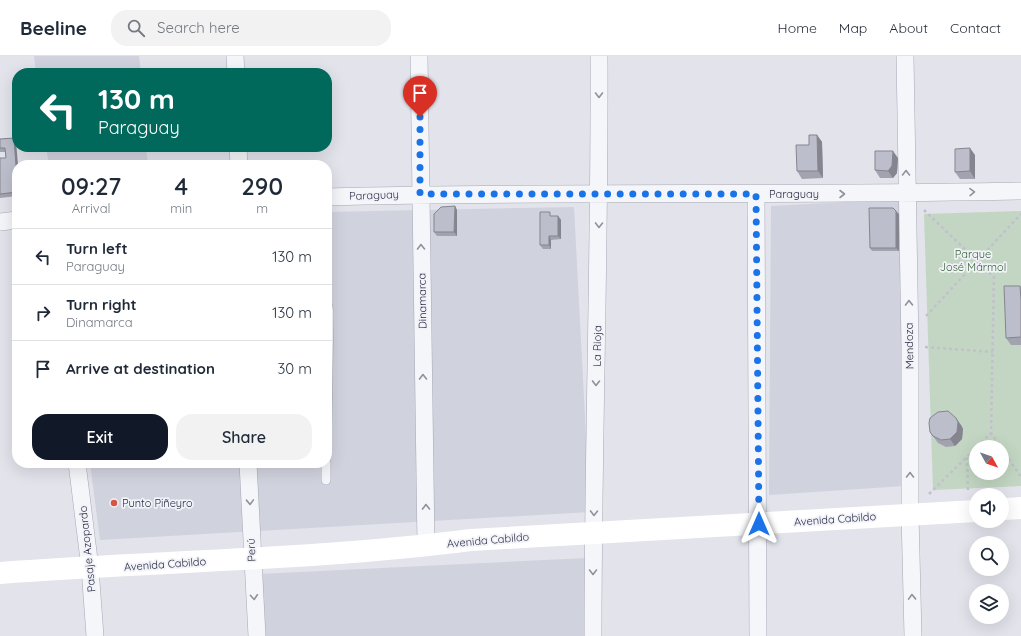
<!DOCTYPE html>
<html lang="en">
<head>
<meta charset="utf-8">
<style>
	:root { --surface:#fff; --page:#f2f2f3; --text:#1f2937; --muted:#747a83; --line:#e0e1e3; --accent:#111827 }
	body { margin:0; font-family:Quicksand,sans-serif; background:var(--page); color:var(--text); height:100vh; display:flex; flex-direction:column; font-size:15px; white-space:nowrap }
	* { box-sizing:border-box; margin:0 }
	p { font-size:13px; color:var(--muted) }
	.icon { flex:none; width:22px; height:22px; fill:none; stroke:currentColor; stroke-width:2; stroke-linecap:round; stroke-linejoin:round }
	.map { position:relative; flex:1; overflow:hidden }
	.panel { position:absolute; left:12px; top:104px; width:320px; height:308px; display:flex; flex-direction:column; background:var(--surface); border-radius:16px; box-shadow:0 4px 16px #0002 }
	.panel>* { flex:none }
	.banner { position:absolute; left:12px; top:12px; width:320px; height:84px; border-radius:16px; box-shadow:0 4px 16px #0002; background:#00695c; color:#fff; overflow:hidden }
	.needle { width:26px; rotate:130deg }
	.buttons { position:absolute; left:969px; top:384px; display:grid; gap:8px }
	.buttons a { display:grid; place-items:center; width:40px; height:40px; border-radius:50%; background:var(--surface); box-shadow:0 4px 16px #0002; font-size:20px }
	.pin { position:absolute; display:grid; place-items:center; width:34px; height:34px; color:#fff; margin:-41px -17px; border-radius:50% 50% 50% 0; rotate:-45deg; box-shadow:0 0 4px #0007 }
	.pin .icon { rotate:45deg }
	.me { position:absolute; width:44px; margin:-22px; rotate:0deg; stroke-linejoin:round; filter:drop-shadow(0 0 3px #0008) }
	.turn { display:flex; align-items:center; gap:14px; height:84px; padding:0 20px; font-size:18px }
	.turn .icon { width:52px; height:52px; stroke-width:2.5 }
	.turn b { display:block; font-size:28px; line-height:34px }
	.eta { display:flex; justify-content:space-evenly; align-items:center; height:68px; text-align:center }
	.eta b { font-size:24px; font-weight:600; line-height:28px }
	.primary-button { display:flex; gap:8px; margin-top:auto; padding:8px 20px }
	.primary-button a { flex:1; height:46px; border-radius:16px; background:var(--accent); color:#fff; font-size:16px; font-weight:600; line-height:46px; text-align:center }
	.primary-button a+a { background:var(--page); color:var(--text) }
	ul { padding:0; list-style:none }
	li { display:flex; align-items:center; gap:12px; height:56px; padding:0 20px; border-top:1px solid var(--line) }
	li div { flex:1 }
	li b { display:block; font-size:15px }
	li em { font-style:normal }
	header { display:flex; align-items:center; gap:24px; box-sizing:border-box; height:56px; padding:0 20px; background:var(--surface); border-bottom:1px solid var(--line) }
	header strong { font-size:19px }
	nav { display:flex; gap:22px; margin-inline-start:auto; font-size:14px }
	.search { width:280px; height:36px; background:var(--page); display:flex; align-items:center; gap:10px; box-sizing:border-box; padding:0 14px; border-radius:16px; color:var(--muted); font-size:15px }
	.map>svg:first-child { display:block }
	.built { fill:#d0d2dd }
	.green { fill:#c3d6c3; fill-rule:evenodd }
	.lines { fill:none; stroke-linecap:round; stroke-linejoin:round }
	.lane-casing { stroke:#a7a8b6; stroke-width:10 }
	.street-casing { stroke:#a7a8b6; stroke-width:18 }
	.path { stroke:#c0c1ca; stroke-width:2.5; stroke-dasharray:3 3; stroke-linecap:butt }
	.lane { stroke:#f5f6f9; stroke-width:9 }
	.street { stroke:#f5f6f9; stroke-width:17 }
	.secondary { stroke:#fff; stroke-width:22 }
	.wall { fill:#a2a3af }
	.shaded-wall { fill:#84858e }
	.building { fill:#bcbecb; stroke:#84858e }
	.oneway { stroke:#8f919e }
	.route { stroke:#1a73e8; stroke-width:7; stroke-dasharray:0 12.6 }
	.poi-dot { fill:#d55443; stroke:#f2f3f8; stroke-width:1.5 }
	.labels { text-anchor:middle; stroke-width:3.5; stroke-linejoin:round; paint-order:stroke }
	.street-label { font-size:11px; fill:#292c44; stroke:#f2f3f8 }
	.park-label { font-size:11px; fill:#366139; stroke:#f2f3f8 }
	.poi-label { font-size:11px; fill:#292c44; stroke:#f2f3f8; text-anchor:start }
</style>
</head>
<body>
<header>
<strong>Beeline</strong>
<div class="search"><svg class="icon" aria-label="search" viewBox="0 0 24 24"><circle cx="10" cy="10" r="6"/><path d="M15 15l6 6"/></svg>Search here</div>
<nav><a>Home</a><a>Map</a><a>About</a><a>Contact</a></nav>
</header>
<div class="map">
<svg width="1021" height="580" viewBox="0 0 1021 580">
	<rect width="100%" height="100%" fill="#e2e3eb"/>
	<!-- built -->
	<path class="built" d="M34,0H139L141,17H36Z
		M46,91H146L148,109H49Z
		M903,143L919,429L769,439L771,150Z
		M574,151L590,456L100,484L90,407H327V156Z
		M587,502L590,580H262L259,518Z"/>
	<!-- green -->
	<path class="green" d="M1021,155V430L933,434L924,158ZM976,391H1002V417H976Z"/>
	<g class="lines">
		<defs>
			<path id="lane" d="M327,247L329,256L327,369
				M326,424V407"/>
			<path id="street" d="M235,0L236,17
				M419,0L426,490
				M905,0L910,290V458L913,580
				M238,91L239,109
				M756,138L758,580
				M327,141C558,135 790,140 1021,135
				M0,166L17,164
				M77,407L90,512L95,580
				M248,407L257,580
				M593,580C593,387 600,193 599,0"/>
		</defs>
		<!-- lane casing -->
		<use href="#lane" class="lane-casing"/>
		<!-- street casing -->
		<use href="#street" class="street-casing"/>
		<!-- path -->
		<path class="path" d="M924,154L994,221L991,377L1001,391
			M926,260L1021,158
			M925,291L993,296
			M977,391L991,377
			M1002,393L1021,421
			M967,401L968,436
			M929,438L976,392"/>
		<!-- lane -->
		<use href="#lane" class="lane"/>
		<!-- street -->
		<use href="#street" class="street"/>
		<!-- secondary -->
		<path class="secondary" d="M1002,453L1021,452
			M0,517C157,505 315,504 471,484L976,455"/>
	</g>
	<!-- wall -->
	<path class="wall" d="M817,79L822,86L823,122L802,123L797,115L809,89Z
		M14,82L16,86L17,140L0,142V102H6L5,96H0V83Z
		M975,99V123H960L955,116Z
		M898,102L897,117L893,122H880L875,114Z
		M455,150L457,154V180H437L434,176Z
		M899,158V195H872L870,192Z
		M552,160H558L561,164V183L551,184V193H543L540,189Z
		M1020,230L1021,231V289H1011L1006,282Z
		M961,369L963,373L962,383L955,390L946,391L938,387L930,376Z"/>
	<!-- shaded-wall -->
	<path class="shaded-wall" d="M817,79L822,86L823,122L818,115Z
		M14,82L16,86L18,109H17V123Z
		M970,92L975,99V123L970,115Z
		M893,95L898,102L897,117L893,122L888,115Z
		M455,150L457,154V180L454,176Z
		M896,155L899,158V195L896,192Z
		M558,160L561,164V183L558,180Z
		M549,180L551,184V193L549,189Z
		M956,362L961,369L963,373L962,383L955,390L950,383Z"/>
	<!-- building -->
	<path class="building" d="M809,79H817L818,115H797L796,89H809Z
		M14,82L17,123V136L0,138V102H6L5,92H0V83Z
		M970,92V115L955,116V93Z
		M875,95H893L892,110L888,115L875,114Z
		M455,150L454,176H434V158L441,151Z
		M869,152H893L896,155V192H870Z
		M540,156H550V160H558V180H549V189H540Z
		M1004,230H1020L1021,244V281L1006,282Z
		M948,355L956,362L958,366L957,376L950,383L941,384L933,380L930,376L929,367L930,362L938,356Z"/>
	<!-- one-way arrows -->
	<defs><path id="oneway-chevron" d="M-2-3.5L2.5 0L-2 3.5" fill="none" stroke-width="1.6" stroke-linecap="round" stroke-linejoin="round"/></defs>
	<g class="oneway">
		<use href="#oneway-chevron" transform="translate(599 39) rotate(90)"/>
		<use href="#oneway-chevron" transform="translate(906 117) rotate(-90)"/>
		<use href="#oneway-chevron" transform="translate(972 136) rotate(-1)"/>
		<use href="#oneway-chevron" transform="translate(842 138)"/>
		<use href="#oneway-chevron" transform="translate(599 169) rotate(91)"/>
		<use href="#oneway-chevron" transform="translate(421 191) rotate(-91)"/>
		<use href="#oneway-chevron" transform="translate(909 247) rotate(-91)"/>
		<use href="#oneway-chevron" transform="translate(423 321) rotate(-91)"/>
		<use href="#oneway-chevron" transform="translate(596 327) rotate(91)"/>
		<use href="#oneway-chevron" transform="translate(910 419) rotate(-90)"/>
		<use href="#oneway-chevron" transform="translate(250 446) rotate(88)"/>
		<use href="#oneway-chevron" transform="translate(426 451) rotate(-91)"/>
		<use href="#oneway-chevron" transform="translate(594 457) rotate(91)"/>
		<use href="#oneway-chevron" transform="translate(593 516) rotate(90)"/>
		<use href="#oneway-chevron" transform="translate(254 541) rotate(86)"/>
		<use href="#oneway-chevron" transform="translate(912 541) rotate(-92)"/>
	</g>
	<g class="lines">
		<!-- route -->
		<path class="route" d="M420,61V138H756L759,468"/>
	</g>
	<!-- markers -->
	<circle class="poi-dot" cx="114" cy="447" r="4"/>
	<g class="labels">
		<!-- street labels -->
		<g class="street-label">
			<text x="794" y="142">Paraguay</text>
			<text transform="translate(374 139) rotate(-2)" y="4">Paraguay</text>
			<text transform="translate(422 245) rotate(-91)" y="4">Dinamarca</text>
			<text transform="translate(597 290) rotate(-89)" y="4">La Rioja</text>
			<text transform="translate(909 290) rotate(-91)" y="4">Mendoza</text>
			<text transform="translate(835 463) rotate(-4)" y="4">Avenida Cabildo</text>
			<text transform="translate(488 484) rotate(-5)" y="4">Avenida Cabildo</text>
			<text transform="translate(87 493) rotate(-96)" y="4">Pasaje Azopardo</text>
			<text transform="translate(251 494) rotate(-92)" y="4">Perú</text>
			<text transform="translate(165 508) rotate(-4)" y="4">Avenida Cabildo</text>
		</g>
		<!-- park labels -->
		<g class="park-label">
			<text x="973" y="202">Parque<tspan x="973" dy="13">José Mármol</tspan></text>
		</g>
		<!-- poi labels -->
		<g class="poi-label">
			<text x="122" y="451">Punto Piñeyro</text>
		</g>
	</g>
</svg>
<div class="buttons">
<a><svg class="needle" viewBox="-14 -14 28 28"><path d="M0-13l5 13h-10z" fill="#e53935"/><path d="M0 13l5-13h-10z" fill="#747a83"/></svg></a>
<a><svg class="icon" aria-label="sound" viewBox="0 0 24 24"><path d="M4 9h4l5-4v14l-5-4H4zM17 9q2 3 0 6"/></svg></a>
<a><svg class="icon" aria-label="search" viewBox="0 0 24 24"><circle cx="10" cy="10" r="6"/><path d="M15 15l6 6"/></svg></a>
<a><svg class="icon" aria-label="layers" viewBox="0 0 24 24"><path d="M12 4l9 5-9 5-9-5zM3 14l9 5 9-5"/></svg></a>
</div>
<div class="pin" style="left:420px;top:61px;background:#d93025"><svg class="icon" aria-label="arrive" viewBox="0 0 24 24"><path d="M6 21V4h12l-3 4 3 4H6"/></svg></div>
<svg class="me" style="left:759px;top:468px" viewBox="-20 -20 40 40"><path d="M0-17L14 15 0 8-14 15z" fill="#1a73e8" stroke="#fff" stroke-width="4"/></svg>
<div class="banner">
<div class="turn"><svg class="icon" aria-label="left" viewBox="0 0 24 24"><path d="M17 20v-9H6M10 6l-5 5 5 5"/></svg><div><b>130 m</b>Paraguay</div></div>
</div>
<section class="panel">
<div class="eta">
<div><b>09:27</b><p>Arrival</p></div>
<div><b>4</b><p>min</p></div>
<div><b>290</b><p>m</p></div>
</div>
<ul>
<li><svg class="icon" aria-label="left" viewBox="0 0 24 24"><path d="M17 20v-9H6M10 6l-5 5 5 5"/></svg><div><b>Turn left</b><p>Paraguay</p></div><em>130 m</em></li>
<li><svg class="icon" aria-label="right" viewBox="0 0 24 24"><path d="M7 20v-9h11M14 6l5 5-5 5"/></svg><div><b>Turn right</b><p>Dinamarca</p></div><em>130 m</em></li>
<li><svg class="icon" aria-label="arrive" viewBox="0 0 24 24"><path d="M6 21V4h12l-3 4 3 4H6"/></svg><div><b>Arrive at destination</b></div><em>30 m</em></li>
</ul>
<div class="primary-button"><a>Exit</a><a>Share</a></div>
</section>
</div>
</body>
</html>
